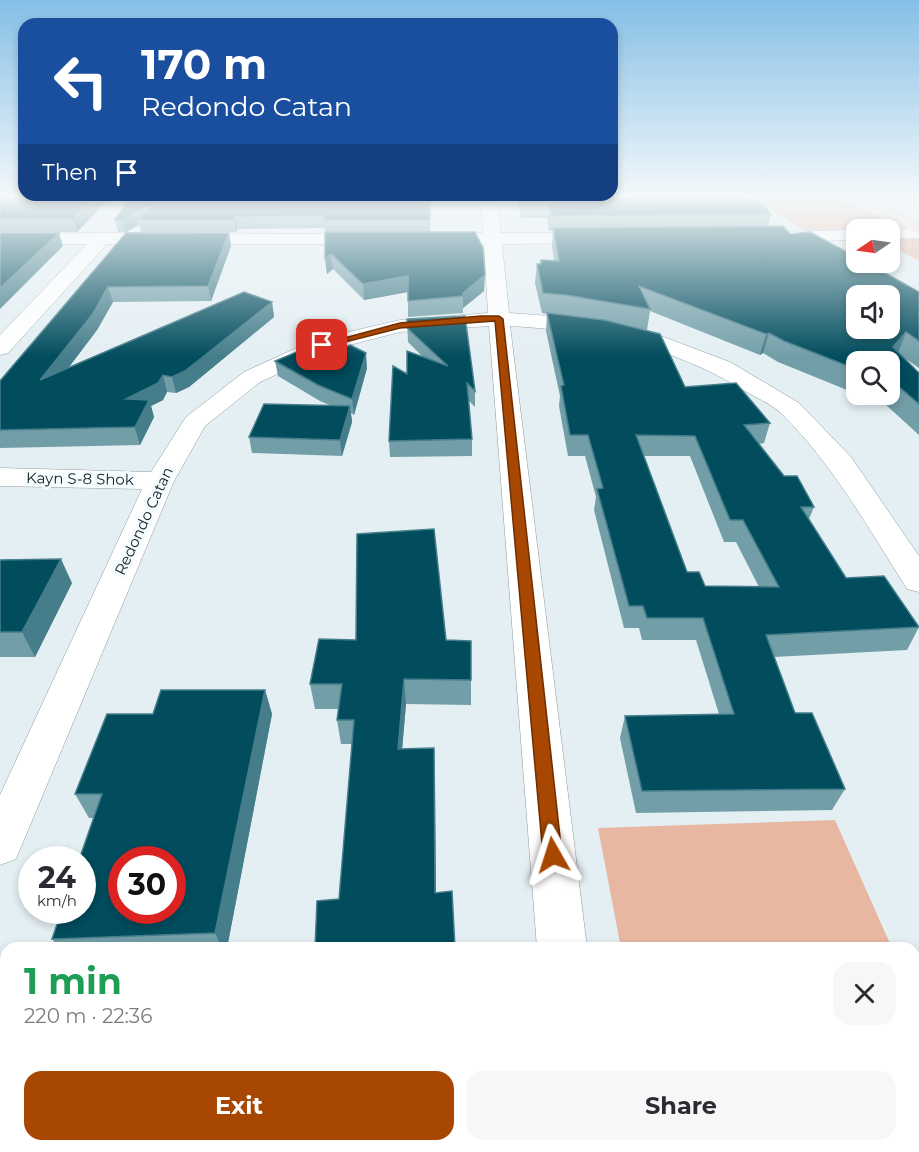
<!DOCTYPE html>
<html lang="en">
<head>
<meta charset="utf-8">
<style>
	:root { --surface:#fff; --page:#f7f7f7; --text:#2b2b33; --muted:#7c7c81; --accent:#a84701 }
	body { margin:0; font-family:Montserrat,sans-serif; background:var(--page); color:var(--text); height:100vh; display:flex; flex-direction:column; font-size:22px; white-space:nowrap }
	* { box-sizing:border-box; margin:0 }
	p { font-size:20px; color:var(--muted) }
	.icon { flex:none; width:33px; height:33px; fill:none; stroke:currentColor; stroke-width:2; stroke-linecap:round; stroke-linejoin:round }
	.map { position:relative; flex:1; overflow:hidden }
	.details { position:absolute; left:0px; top:942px; width:920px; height:210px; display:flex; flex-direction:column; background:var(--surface); border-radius:18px 18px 0 0; box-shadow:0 3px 9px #0003 }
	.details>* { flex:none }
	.hud { position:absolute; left:18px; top:18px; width:600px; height:183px; border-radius:18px; box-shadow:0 3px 9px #0003; background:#1a4fa0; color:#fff; overflow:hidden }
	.needle { width:39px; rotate:257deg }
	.fabs { position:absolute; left:846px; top:219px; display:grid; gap:12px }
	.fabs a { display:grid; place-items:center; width:54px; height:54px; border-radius:12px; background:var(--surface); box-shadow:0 3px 9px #0003; font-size:30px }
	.speed { position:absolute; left:18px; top:846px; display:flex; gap:12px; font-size:30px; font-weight:700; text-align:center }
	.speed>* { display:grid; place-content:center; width:78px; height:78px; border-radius:50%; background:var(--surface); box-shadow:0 3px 9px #0003; line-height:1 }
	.speed small { font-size:15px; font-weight:400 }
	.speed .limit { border:9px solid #d22; background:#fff; color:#111 }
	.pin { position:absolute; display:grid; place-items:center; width:51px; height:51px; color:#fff; margin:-26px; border-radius:12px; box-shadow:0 3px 9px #0006 }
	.me { position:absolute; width:66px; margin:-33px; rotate:354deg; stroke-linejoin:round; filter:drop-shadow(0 0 4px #0008) }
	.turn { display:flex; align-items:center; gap:21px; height:126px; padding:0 24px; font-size:27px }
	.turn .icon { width:78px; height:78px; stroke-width:2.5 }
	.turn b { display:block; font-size:42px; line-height:51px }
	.then { display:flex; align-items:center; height:57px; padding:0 24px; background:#0003; gap:12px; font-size:22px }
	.round { display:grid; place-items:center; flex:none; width:63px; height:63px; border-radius:18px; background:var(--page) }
	.headline { display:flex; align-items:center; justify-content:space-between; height:102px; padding:0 24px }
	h1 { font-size:36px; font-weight:700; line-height:45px; color:#1e9e55 }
	.button { display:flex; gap:12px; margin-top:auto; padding:12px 24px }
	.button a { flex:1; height:69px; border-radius:18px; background:var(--accent); color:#fff; font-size:24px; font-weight:700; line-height:69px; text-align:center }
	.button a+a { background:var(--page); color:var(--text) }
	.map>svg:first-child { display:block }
	.green { fill:#e7b7a1 }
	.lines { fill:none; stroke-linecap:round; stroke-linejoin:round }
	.minor-casing { stroke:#8f9a9d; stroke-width:1 }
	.primary-casing { stroke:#ac8d7e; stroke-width:1 }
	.minor { fill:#fff; fill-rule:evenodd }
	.primary { fill:#fadcce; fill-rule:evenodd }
	.wall { fill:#729ea8; fill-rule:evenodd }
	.shaded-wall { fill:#457d8a }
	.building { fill:#014c5d; stroke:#457d8a; stroke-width:1.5; fill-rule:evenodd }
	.route { fill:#a84701; stroke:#6d2e01; stroke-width:1.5 }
	.labels { text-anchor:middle; stroke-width:6; stroke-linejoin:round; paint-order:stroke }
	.street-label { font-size:15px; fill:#202426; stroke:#f3fcff }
</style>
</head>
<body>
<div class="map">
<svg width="919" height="1152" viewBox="0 0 919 1152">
	<rect width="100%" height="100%" fill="#e4eff3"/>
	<!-- green -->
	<path class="green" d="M747,196H835L891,223L889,229L805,230Z
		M890,237L919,239V261L890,246Z
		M835,820L892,948H621L598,828Z
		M914,998L919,1010V1095H914Z"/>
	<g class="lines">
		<defs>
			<path id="minor" d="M481,196H497L501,233H598L604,234L607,238L604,242L598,243L502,244L509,313L564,317L653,333L730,362L799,403L851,457L919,556V592L907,589C869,529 834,466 783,415C773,405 757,398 745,391C670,345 596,331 510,326L587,948H537L489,326L400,332L330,350L260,382L205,426L174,481L16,859L0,865V795L142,489L0,486V468L151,472L186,417L244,372L314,340L400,320L488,313L484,244H434L428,243L425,239L428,235L434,234L483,233Z
				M919,228V238L890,239V230H887Z
				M856,230V240L773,242L767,241L764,237L767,233L773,232Z
				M103,233L370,234L376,235L379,239L376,243L370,244H107L8,353L0,355V335L87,244H0V234Z
				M552,1146H612L613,1152H553Z"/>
			<path id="primary" d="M841,196H861L919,223V234L844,199Z"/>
		</defs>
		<!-- minor casing -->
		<use href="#minor" class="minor-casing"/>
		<!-- primary casing -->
		<use href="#primary" class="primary-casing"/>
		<!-- minor -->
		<use href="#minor" class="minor"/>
		<!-- primary -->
		<use href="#primary" class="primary"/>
	</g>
	<!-- wall -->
	<path class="wall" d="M0,196H112L77,232H0Z
		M431,196L430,232L484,291L463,308V313L408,317V292L364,300L333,269L327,274L325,258V228L237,229L236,232H141L139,225L126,232H118L115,220Z
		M516,196H745L771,214L768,226L790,234L919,292V368L900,355L919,373V435L874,394H890V362H856V390L852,392L778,362L763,353L760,355L650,311L647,330L627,326L685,387L770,423L764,443L759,444L784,476L814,507L809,519L846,578L919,627L907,650L774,657L795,713L845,789L832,810L636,813L620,738L625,716L719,714L696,640H642L639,628H624L594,510L596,497L585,456H568L559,406L560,396L546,331L547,314L542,313L535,283L537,264H541L554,260L552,246L553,231H549L547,218H521ZM643,456H690L724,542H736L759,587L705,586L687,572Z
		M126,233H229L231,246L211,301L113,302L97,330L69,367L272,302L274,317L189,387L176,393L167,392L163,400L151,406L154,417L140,445L0,448V381Z
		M407,319L475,391V407L468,400L472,439V456L390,457L389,441L407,374L423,357L408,342Z
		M275,361L367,368L354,415L351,413L352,422L342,456L252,453L249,437L332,406L320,401L278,376Z
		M0,560L72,583L35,657H0Z
		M446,640L471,641V705L406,704L402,749L434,748L436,893L339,899L352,744H341L337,720L338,709H315L310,684Z
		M265,690L272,714L227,948H59L52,939L94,818H89L75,794L153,714Z
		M830,1146H914L919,1152H832Z"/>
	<!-- shaded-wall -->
	<path class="shaded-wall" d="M96,196H112L77,232L73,219Z
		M149,207L138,220L139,225L126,232L123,220Z
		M235,217L237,229L236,232L234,220Z
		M59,233L63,246L0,309V288Z
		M229,233L231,246L211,301L208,286Z
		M331,254L333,269L327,274L325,258Z
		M485,275L484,291L463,308V293Z
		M408,276V292L364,300L363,284Z
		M108,287L113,302L97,330L47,396L40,380Z
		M272,302L274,317L189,387L176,393L172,377Z
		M906,332L898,353L893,347Z
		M769,333L763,353L760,355L766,334Z
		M366,353L367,368L354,415L352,399Z
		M163,375L167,392L163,400L151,406L154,417L140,445L126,399Z
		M856,378V390L852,392Z
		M350,406L352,422L342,456L340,440Z
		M61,559L72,583L35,657L22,632Z
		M404,679L406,704L400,774L398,749Z
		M265,690L272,714L227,948H222L215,933Z
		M434,748L435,773L436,915L435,893Z"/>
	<!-- building -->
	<path class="building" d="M0,196H96L73,219H0Z
		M131,196H430V220H324V216L235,217L234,220H138L149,207L123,220H115Z
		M520,196H745L764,205L771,214L551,216L548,203H522Z
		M783,226L790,234L810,232L856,257V262H866L919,292V341L906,332L893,347L919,373V404L890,379V362H856V369L784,341L769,333L766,334L639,286L650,309L566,295L543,293L537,264H541V260L559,261L553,228ZM856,296H890V328H856Z
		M325,232H475L483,248L485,275L463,293V296L408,301V276L363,284L331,254L325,258Z
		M0,233H59L0,288Z
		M126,233H229L208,286L108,287L92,315L40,380L244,292L272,302L185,371L172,377L163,375L158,383L126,399L149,400L135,427L0,430V381Z
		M547,313L604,320L660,334L685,387L736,383L770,423L744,425L784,476H797L814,507H801L846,578L884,576L919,627L766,635L795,713H812L845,789L642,791L625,716L734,714L703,618H647L643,606H629L597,489L603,488L588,435H570L561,386L564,385ZM636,435L695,436L730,520H743L779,587L705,586L699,572H687Z
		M465,316L475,391L467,383L472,439L389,441L393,366L407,374V351L448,366L407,328V319Z
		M350,345L366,353L352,399L318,385L275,361L311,346L330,353Z
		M264,404L350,406L340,440L249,437Z
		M434,529L446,640L471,641V680L404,679L398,749L434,748L435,893L452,891L455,948H315L317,901L339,899L354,720H337L342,684H310L319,639L356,640L357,534Z
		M61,559L22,632H0V560Z
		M161,690H265L215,933L52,939L62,910H82V860H79L102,794H75L107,714H153ZM122,860H172V910H122Z
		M0,1053H6V1146H441V1152H0Z
		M914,1119H919V1152H856L854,1146H914Z"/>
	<!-- sky -->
	<linearGradient id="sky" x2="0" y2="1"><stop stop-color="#85bfe6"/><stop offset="0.55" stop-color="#f3f8fa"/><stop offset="1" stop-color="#f3f8fa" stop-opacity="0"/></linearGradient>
	<rect width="919" height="357" fill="url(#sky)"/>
	<!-- route -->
	<path class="route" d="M481,316H499L503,319L562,855L560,861L553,864L546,861L543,855L495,321L400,328L322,348L318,345L400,323Z"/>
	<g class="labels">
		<!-- street labels -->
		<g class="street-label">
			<text transform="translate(80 479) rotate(1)" y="5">Kayn S-8 Shok</text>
			<text transform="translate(144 521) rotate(-65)" y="5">Redondo Catan</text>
		</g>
	</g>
</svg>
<div class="fabs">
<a><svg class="needle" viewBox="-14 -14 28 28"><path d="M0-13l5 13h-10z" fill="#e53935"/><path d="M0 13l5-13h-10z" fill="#7c7c81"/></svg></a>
<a><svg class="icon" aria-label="sound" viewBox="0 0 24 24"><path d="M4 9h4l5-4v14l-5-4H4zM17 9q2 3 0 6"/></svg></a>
<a><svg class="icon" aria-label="search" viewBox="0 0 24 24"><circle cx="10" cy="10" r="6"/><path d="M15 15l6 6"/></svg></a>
</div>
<div class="speed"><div>24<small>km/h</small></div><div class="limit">30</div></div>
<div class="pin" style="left:322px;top:345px;background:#d93025"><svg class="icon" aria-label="arrive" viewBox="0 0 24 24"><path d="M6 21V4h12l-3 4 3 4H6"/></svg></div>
<svg class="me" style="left:553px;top:855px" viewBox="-20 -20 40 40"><path d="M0-17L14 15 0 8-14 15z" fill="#a84701" stroke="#fff" stroke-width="4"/></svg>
<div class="hud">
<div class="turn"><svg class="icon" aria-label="left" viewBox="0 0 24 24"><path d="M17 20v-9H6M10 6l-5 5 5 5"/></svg><div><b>170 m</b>Redondo Catan</div></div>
<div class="then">Then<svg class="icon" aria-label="arrive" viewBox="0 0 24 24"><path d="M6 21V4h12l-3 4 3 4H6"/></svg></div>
</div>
<section class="details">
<div class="headline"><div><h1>1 min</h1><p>220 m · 22:36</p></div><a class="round"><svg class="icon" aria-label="close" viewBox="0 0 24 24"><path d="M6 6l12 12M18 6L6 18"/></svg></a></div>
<div class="button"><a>Exit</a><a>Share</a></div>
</section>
</div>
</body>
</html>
